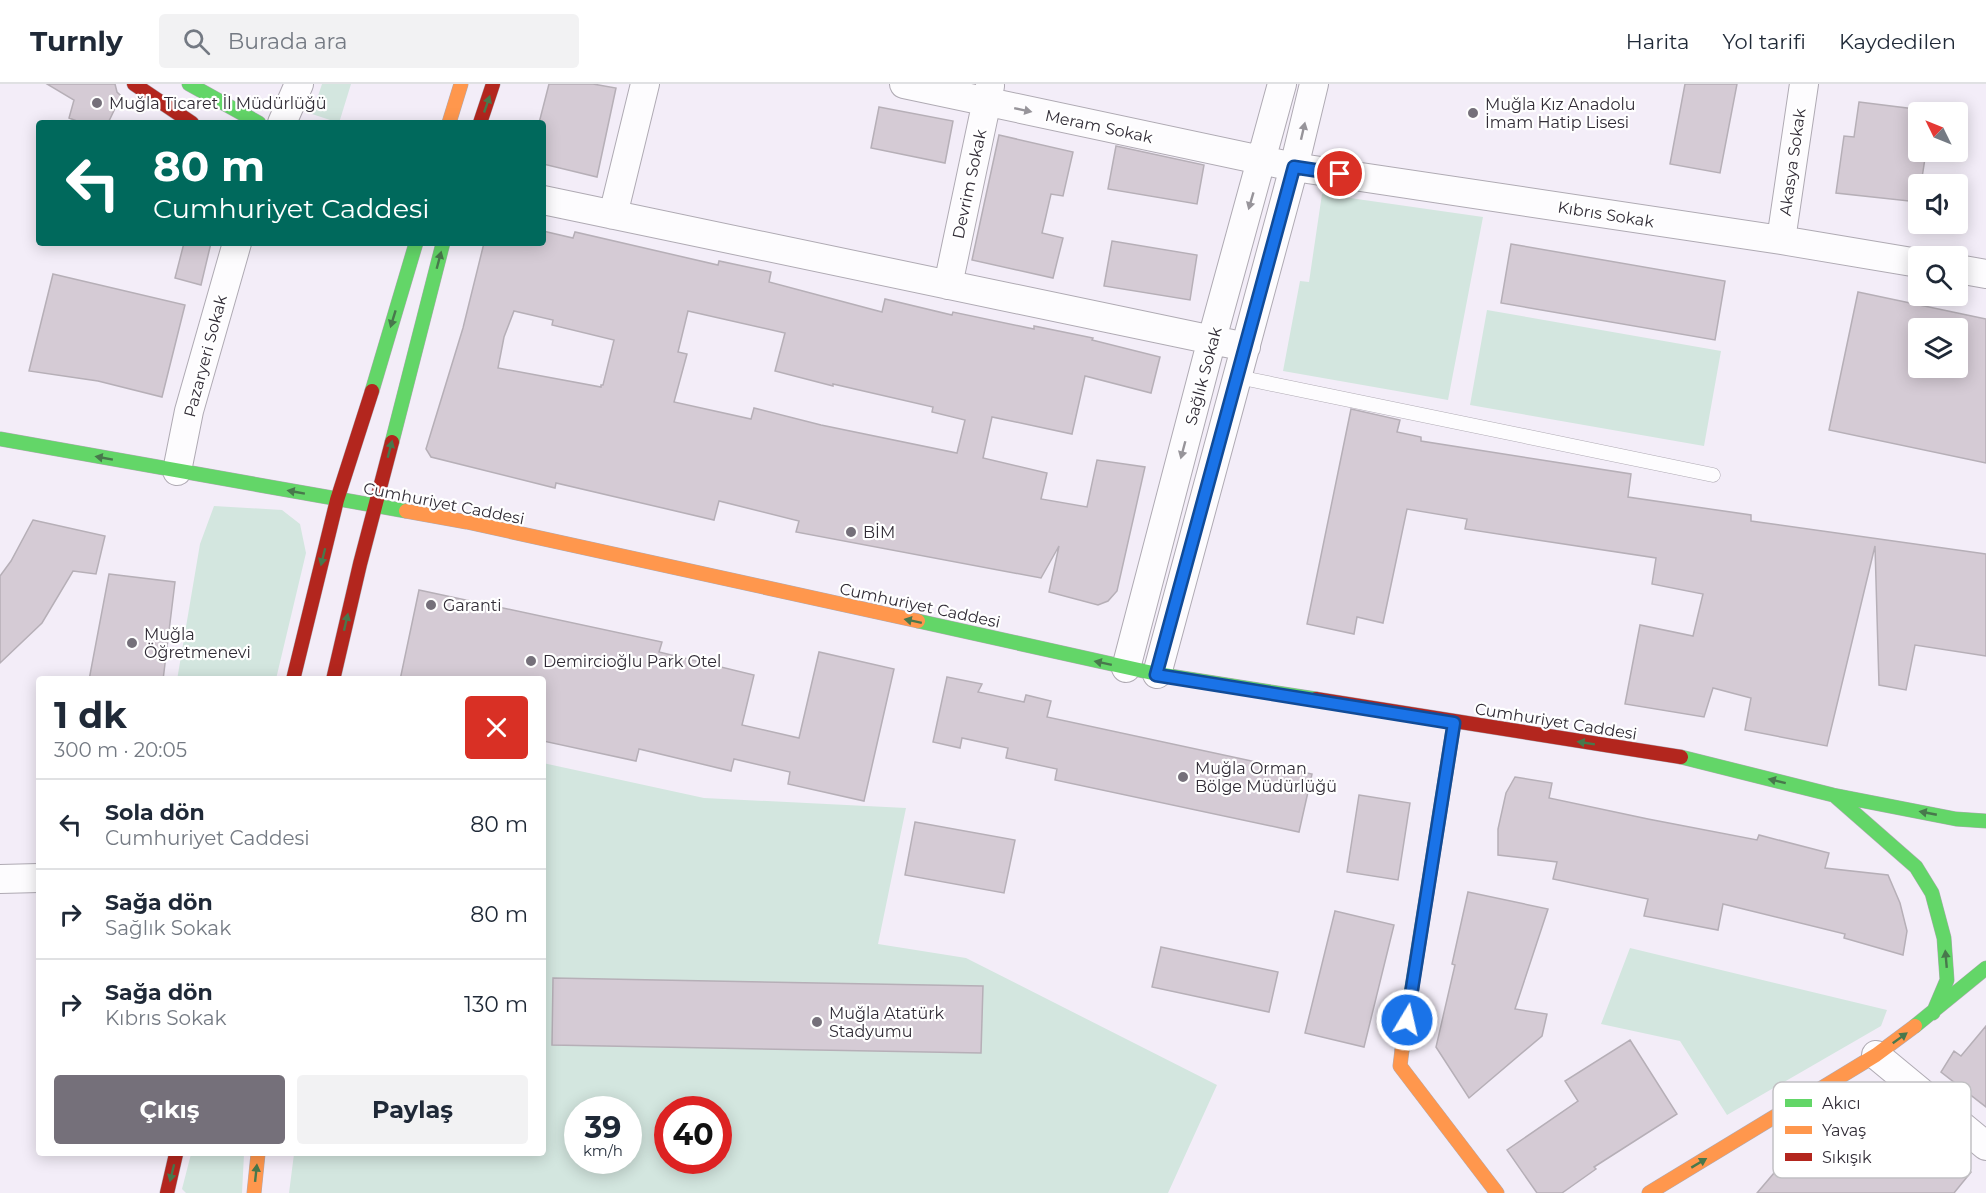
<!DOCTYPE html>
<html lang="tr">
<head>
<meta charset="utf-8">
<style>
	:root { --surface:#fff; --page:#f2f2f3; --text:#1f2937; --muted:#747a83; --line:#e0e1e3; --accent:#75707a }
	body { margin:0; font-family:Montserrat,sans-serif; background:var(--page); color:var(--text); height:100vh; display:flex; flex-direction:column; font-size:22px; white-space:nowrap }
	* { box-sizing:border-box; margin:0 }
	p { font-size:20px; color:var(--muted) }
	.icon { flex:none; width:33px; height:33px; fill:none; stroke:currentColor; stroke-width:2; stroke-linecap:round; stroke-linejoin:round }
	.map { position:relative; flex:1; overflow:hidden }
	.drawer { position:absolute; left:36px; top:592px; width:510px; height:480px; display:flex; flex-direction:column; background:var(--surface); border-radius:6px; box-shadow:0 3px 15px #0003 }
	.drawer>* { flex:none }
	.banner { position:absolute; left:36px; top:36px; width:510px; height:126px; border-radius:6px; box-shadow:0 3px 15px #0003; background:#00695c; color:#fff; overflow:hidden }
	.needle { width:39px; rotate:313deg }
	.fabs { position:absolute; left:1908px; top:18px; display:grid; gap:12px }
	.fabs a { display:grid; place-items:center; width:60px; height:60px; border-radius:6px; background:var(--surface); box-shadow:0 3px 15px #0003; font-size:30px }
	.speed { position:absolute; left:564px; top:1012px; display:flex; gap:12px; font-size:30px; font-weight:700; text-align:center }
	.speed>* { display:grid; place-content:center; width:78px; height:78px; border-radius:50%; background:var(--surface); box-shadow:0 3px 15px #0003; line-height:1 }
	.speed small { font-size:15px; font-weight:400 }
	.speed .limit { border:9px solid #d22; background:#fff; color:#111 }
	.pin { position:absolute; display:grid; place-items:center; width:51px; height:51px; color:#fff; margin:-26px; border:3px solid #fff; border-radius:50%; box-shadow:0 2px 6px #0007 }
	.me { position:absolute; width:66px; margin:-33px; rotate:9deg; stroke-linejoin:round; filter:drop-shadow(0 0 4px #0008) }
	.turn { display:flex; align-items:center; gap:21px; height:126px; padding:0 18px; font-size:27px }
	.turn .icon { width:78px; height:78px; stroke-width:2.5 }
	.turn b { display:block; font-size:42px; line-height:51px }
	.round { display:grid; place-items:center; flex:none; width:63px; height:63px; border-radius:6px; background:var(--page) }
	.summary { display:flex; align-items:center; justify-content:space-between; height:102px; padding:0 18px }
	h1 { font-size:36px; font-weight:700; line-height:45px }
	.action { display:flex; gap:12px; margin-top:auto; padding:12px 18px }
	.action a { flex:1; height:69px; border-radius:6px; background:var(--accent); color:#fff; font-size:24px; font-weight:700; line-height:69px; text-align:center }
	.action a+a { background:var(--page); color:var(--text) }
	ul { padding:0; list-style:none }
	li { display:flex; align-items:center; gap:18px; height:90px; padding:0 18px; border-top:2px solid var(--line) }
	li div { flex:1 }
	li b { display:block; font-size:22px }
	li em { font-style:normal }
	header { display:flex; align-items:center; gap:36px; box-sizing:border-box; height:84px; padding:0 30px; background:var(--surface); border-bottom:2px solid var(--line) }
	header strong { font-size:28px }
	nav { display:flex; gap:33px; margin-inline-start:auto; font-size:21px }
	.search { width:420px; height:54px; background:var(--page); display:flex; align-items:center; gap:15px; box-sizing:border-box; padding:0 21px; border-radius:6px; color:var(--muted); font-size:22px }
	.map>svg:first-child { display:block }
	.green { fill:#d3e6df; fill-rule:evenodd }
	.building { fill:#d5cbd5; stroke:#b6afb7; stroke-width:1.5; fill-rule:evenodd }
	.lines { fill:none; stroke-linecap:round; stroke-linejoin:round }
	.lane-casing { stroke:#afaab3; stroke-width:15 }
	.street-casing { stroke:#afaab3; stroke-width:30 }
	.fast-casing { stroke:#afaab3; stroke-width:15 }
	.slow-casing { stroke:#afaab3; stroke-width:15 }
	.jam-casing { stroke:#afaab3; stroke-width:15 }
	.lane { stroke:#fdfcfe; stroke-width:14 }
	.street { stroke:#fdfcfe; stroke-width:28 }
	.fast { stroke:#63d668; stroke-width:14 }
	.slow { stroke:#ff974d; stroke-width:14 }
	.jam { stroke:#b3261e; stroke-width:14 }
	.oneway { fill:#48784c }
	.oneway2 { fill:#97949a }
	.route-casing { stroke:#114b97; stroke-width:15 }
	.route { stroke:#1a73e8; stroke-width:10 }
	.poi-dot { fill:#75707a; stroke:#fff; stroke-width:2 }
	.labels { text-anchor:middle; stroke-width:4.5; stroke-linejoin:round; paint-order:stroke }
	.poi-label { font-size:16px; fill:#312c36; stroke:#fff; text-anchor:start }
	.street-label { font-size:16px; fill:#312c36; stroke:#fff }
	.key { fill:#fff; stroke:#c1c0c3; stroke-width:1.5 }
	.key-label { font-size:16px; fill:#312c36 }
</style>
</head>
<body>
<header>
<strong>Turnly</strong>
<div class="search"><svg class="icon" aria-label="search" viewBox="0 0 24 24"><circle cx="10" cy="10" r="6"/><path d="M15 15l6 6"/></svg>Burada ara</div>
<nav><a>Harita</a><a>Yol tarifi</a><a>Kaydedilen</a></nav>
</header>
<div class="map">
<svg width="1986" height="1109" viewBox="0 0 1986 1109">
	<rect width="100%" height="100%" fill="#f3edf8"/>
	<!-- green -->
	<path class="green" d="M322,0H351L339,39L312,30Z
		M1322,110L1483,133L1448,316L1283,287L1300,197L1309,198Z
		M1487,226L1721,267L1704,362L1470,321Z
		M214,422L282,426L300,440L306,469L276,595L177,596L200,460Z
		M543,679L704,714L906,724L878,860L966,874L1217,1001L1168,1109H289L294,1070H543ZM578,1026H628V1077H578ZM668,1026H718V1077H668Z
		M1630,864L1887,926L1881,942L1727,1031L1680,957L1601,940Z
		M191,1070H244L242,1109H186L182,1105Z"/>
	<!-- building -->
	<path class="building" d="M47,0H115L117,8L121,12L108,39H82L69,34L74,16Z
		M549,0H593L616,4L597,93L543,80V39H539Z
		M1685,0H1737L1720,89L1670,80Z
		M1859,18L1931,27V28H1918V68H1926L1921,100H1918V118L1836,109L1844,52L1854,53Z
		M879,23L953,37L945,79L871,64Z
		M999,51L1073,68L1063,112L1051,110L1042,149L1063,154L1053,194L972,176Z
		M1116,62L1204,81L1197,120L1108,105Z
		M543,147L573,154L575,148L718,181L719,177L771,188L769,198L882,228L885,215L952,231L953,228L1034,245V242L1093,254L1092,256L1160,273L1151,309L1085,292L1072,350L992,333L983,374L1047,389L1041,415L1087,423L1097,376L1145,383L1117,507L1108,517L1098,521L1049,508L1059,462L1041,494L796,448L799,437L719,417L714,436L556,399L555,404L431,373L426,365L463,244L484,159H543ZM514,227L553,236L552,241L614,256L603,301H601V303L498,284L504,253ZM688,227L785,249L775,287L833,302V300L933,323L932,328L965,336L957,369L821,341L754,324L751,335L674,318L687,270L678,268Z
		M1112,157L1197,171L1190,216L1104,202Z
		M184,159H211L201,201L175,194Z
		M1511,160L1725,197L1715,256L1501,219Z
		M53,190L185,221L162,313L98,297L29,287Z
		M1858,208L1986,235V379L1829,346ZM1918,244H1958V284H1918Z
		M1351,325L1400,336L1397,348L1421,353V357L1631,390L1628,413L1751,431V437L1986,470V572L1915,561L1906,606L1879,601L1875,462L1827,662L1745,646L1751,614L1713,604L1704,633L1625,620L1640,541L1693,552L1703,510L1652,500L1656,474L1465,445L1467,435L1407,425L1383,539L1357,533L1354,550L1307,540Z
		M33,436L105,452L96,490L73,487L42,539L0,579V492L11,477Z
		M109,490L175,498L163,596H89Z
		M419,506L662,558L659,568L754,591L742,641L799,654L819,568L894,585L864,717L788,700L790,688L734,675L731,687L639,665L636,677L543,657V596H400Z
		M947,593L982,600L978,608L1024,618L1026,611L1051,617L1047,633L1312,690L1299,748L1055,696L1057,685L1006,674L1008,664L962,654L960,664L933,658Z
		M1515,693L1552,699L1549,714L1648,735L1757,756L1759,751L1829,769L1825,784L1888,791L1900,819L1907,847L1903,871L1844,854L1845,850L1723,820L1718,846L1644,832L1648,815L1553,795L1557,778L1498,771V745L1506,709Z
		M1359,711L1410,719L1398,796L1347,788Z
		M915,738L1015,756L1004,809L905,791Z
		M1468,808L1548,825L1515,925L1547,930L1542,952L1469,1014L1436,963L1455,881L1452,880Z
		M1335,827L1394,841L1364,963L1305,949Z
		M1161,863L1278,888L1269,928L1152,903Z
		M553,894L983,902L981,969L552,961Z
		M1986,942V1023L1941,988L1954,967L1961,972Z
		M1630,956L1677,1030L1594,1083L1596,1085L1562,1109H1537L1507,1066L1578,1017L1565,997Z
		M1879,1009L1971,1088L1954,1109H1757L1797,1062L1819,1080Z"/>
	<g class="lines">
		<defs>
			<path id="lane" d="M1238,293L1713,391"/>
			<path id="street" d="M904,0L1294,83L1781,156L1918,179
				M282,39L299,0
				M543,116L1246,263
				M613,131L645,0
				M1781,156L1804,0
				M1958,185L1986,190
				M948,201L990,2
				M177,387L189,327L237,159
				M1126,584L1212,255L1282,0
				M1157,590L1294,83L1314,0
				M0,795L39,794
				M1876,971L1986,1062"/>
			<path id="fast" d="M189,0L259,39
				M372,307L416,159
				M0,355L406,427
				M392,358L443,159
				M918,537L1157,590L1316,615
				M1681,673L1833,711L1956,735L1986,737
				M1835,712L1916,783L1932,809L1944,854L1947,896L1933,929
				M1915,942L1986,884
				M1402,966L1454,639"/>
			<path id="slow" d="M449,39L461,0
				M406,427L467,438L918,537
				M1402,966L1400,982L1497,1109
				M254,1109L258,1070
				M1649,1109L1876,971L1915,942"/>
			<path id="jam" d="M134,0L192,39
				M480,39L493,0
				M293,596L337,416L372,307
				M333,596L360,480L392,358
				M1316,615L1681,673
				M167,1109L176,1070"/>
		</defs>
		<!-- lane casing -->
		<use href="#lane" class="lane-casing"/>
		<!-- street casing -->
		<use href="#street" class="street-casing"/>
		<!-- fast casing -->
		<use href="#fast" class="fast-casing"/>
		<!-- slow casing -->
		<use href="#slow" class="slow-casing"/>
		<!-- jam casing -->
		<use href="#jam" class="jam-casing"/>
		<!-- lane -->
		<use href="#lane" class="lane"/>
		<!-- street -->
		<use href="#street" class="street"/>
		<!-- fast -->
		<use href="#fast" class="fast"/>
		<!-- slow -->
		<use href="#slow" class="slow"/>
		<!-- jam -->
		<use href="#jam" class="jam"/>
	</g>
	<!-- one-way arrows -->
	<defs><path id="oneway-solid" d="M-6-.8H1V-3.2L6.5 0L1 3.2V.8H-6Z" transform="scale(1.5)"/></defs>
	<g class="oneway">
		<use href="#oneway-solid" transform="translate(487 20) rotate(-71)"/>
		<use href="#oneway-solid" transform="translate(439 176) rotate(-75)"/>
		<use href="#oneway-solid" transform="translate(393 235) rotate(107)"/>
		<use href="#oneway-solid" transform="translate(390 365) rotate(-75)"/>
		<use href="#oneway-solid" transform="translate(104 374) rotate(-170)"/>
		<use href="#oneway-solid" transform="translate(296 408) rotate(-170)"/>
		<use href="#oneway-solid" transform="translate(323 473) rotate(104)"/>
		<use href="#oneway-solid" transform="translate(913 537) rotate(-168)"/>
		<use href="#oneway-solid" transform="translate(346 538) rotate(-77)"/>
		<use href="#oneway-solid" transform="translate(1103 579) rotate(-168)"/>
		<use href="#oneway-solid" transform="translate(1586 659) rotate(-171)"/>
		<use href="#oneway-solid" transform="translate(1777 697) rotate(-166)"/>
		<use href="#oneway-solid" transform="translate(1928 729) rotate(-169)"/>
		<use href="#oneway-solid" transform="translate(1946 875) rotate(-95)"/>
		<use href="#oneway-solid" transform="translate(1900 954) rotate(-36)"/>
		<use href="#oneway-solid" transform="translate(1699 1079) rotate(-31)"/>
		<use href="#oneway-solid" transform="translate(172 1089) rotate(104)"/>
		<use href="#oneway-solid" transform="translate(256 1089) rotate(-84)"/>
	</g>
	<g class="oneway2">
		<use href="#oneway-solid" transform="translate(1023 26) rotate(12)"/>
		<use href="#oneway-solid" transform="translate(1303 47) rotate(-77)"/>
		<use href="#oneway-solid" transform="translate(1251 117) rotate(106)"/>
		<use href="#oneway-solid" transform="translate(1183 366) rotate(105)"/>
	</g>
	<g class="lines">
		<defs>
			<path id="route" d="M1340,90L1294,83L1156,591L1454,639L1407,936"/>
		</defs>
		<!-- route casing -->
		<use href="#route" class="route-casing"/>
		<!-- route -->
		<use href="#route" class="route"/>
	</g>
	<!-- markers -->
	<g class="poi-dot">
		<circle cx="97" cy="19" r="6"/>
		<circle cx="1473" cy="29" r="6"/>
		<circle cx="851" cy="448" r="6"/>
		<circle cx="431" cy="521" r="6"/>
		<circle cx="132" cy="559" r="6"/>
		<circle cx="531" cy="577" r="6"/>
		<circle cx="1183" cy="693" r="6"/>
		<circle cx="817" cy="938" r="6"/>
	</g>
	<g class="labels">
		<!-- poi labels -->
		<g class="poi-label">
			<text x="109" y="25">Muğla Ticaret İl Müdürlüğü</text>
			<text x="1485" y="26">Muğla Kız Anadolu<tspan x="1485" dy="18">İmam Hatip Lisesi</tspan></text>
			<text x="863" y="454">BİM</text>
			<text x="443" y="527">Garanti</text>
			<text x="144" y="556">Muğla<tspan x="144" dy="18">Öğretmenevi</tspan></text>
			<text x="543" y="583">Demircioğlu Park Otel</text>
			<text x="1195" y="690">Muğla Orman<tspan x="1195" dy="18">Bölge Müdürlüğü</tspan></text>
			<text x="829" y="935">Muğla Atatürk<tspan x="829" dy="18">Stadyumu</tspan></text>
		</g>
		<!-- street labels -->
		<g class="street-label">
			<text transform="translate(1099 42) rotate(12)" y="6">Meram Sokak</text>
			<text transform="translate(1792 78) rotate(-82)" y="6">Akasya Sokak</text>
			<text transform="translate(969 100) rotate(-78)" y="6">Devrim Sokak</text>
			<text transform="translate(1606 130) rotate(9)" y="6">Kıbrıs Sokak</text>
			<text transform="translate(205 272) rotate(-75)" y="6">Pazaryeri Sokak</text>
			<text transform="translate(1203 292) rotate(-75)" y="6">Sağlık Sokak</text>
			<text transform="translate(444 419) rotate(11)" y="6">Cumhuriyet Caddesi</text>
			<text transform="translate(920 521) rotate(12)" y="6">Cumhuriyet Caddesi</text>
			<text transform="translate(1556 637) rotate(9)" y="6">Cumhuriyet Caddesi</text>
		</g>
	</g>
	<!-- legend -->
	<rect x="1773" y="998" width="198" height="96" rx="9" class="key"/>
	<rect x="1785" y="1015" width="27" height="8" fill="#63d668"/>
	<rect x="1785" y="1042" width="27" height="8" fill="#ff974d"/>
	<rect x="1785" y="1069" width="27" height="8" fill="#b3261e"/>
	<g class="key-label">
		<text x="1822" y="1025">Akıcı</text>
		<text x="1822" y="1052">Yavaş</text>
		<text x="1822" y="1079">Sıkışık</text>
	</g>
</svg>
<div class="fabs">
<a><svg class="needle" viewBox="-14 -14 28 28"><path d="M0-13l5 13h-10z" fill="#e53935"/><path d="M0 13l5-13h-10z" fill="#747a83"/></svg></a>
<a><svg class="icon" aria-label="sound" viewBox="0 0 24 24"><path d="M4 9h4l5-4v14l-5-4H4zM17 9q2 3 0 6"/></svg></a>
<a><svg class="icon" aria-label="search" viewBox="0 0 24 24"><circle cx="10" cy="10" r="6"/><path d="M15 15l6 6"/></svg></a>
<a><svg class="icon" aria-label="layers" viewBox="0 0 24 24"><path d="M12 4l9 5-9 5-9-5zM3 14l9 5 9-5"/></svg></a>
</div>
<div class="speed"><div>39<small>km/h</small></div><div class="limit">40</div></div>
<div class="pin" style="left:1340px;top:90px;background:#d93025"><svg class="icon" aria-label="arrive" viewBox="0 0 24 24"><path d="M6 21V4h12l-3 4 3 4H6"/></svg></div>
<svg class="me" style="left:1407px;top:936px" viewBox="-20 -20 40 40"><circle r="17" fill="#1a73e8" stroke="#fff" stroke-width="3"/><path d="M0-11L8 9 0 5-8 9z" fill="#fff"/></svg>
<div class="banner">
<div class="turn"><svg class="icon" aria-label="left" viewBox="0 0 24 24"><path d="M17 20v-9H6M10 6l-5 5 5 5"/></svg><div><b>80 m</b>Cumhuriyet Caddesi</div></div>
</div>
<section class="drawer">
<div class="summary"><div><h1>1 dk</h1><p>300 m · 20:05</p></div><a class="round" style="background:#d93025;color:#fff"><svg class="icon" aria-label="close" viewBox="0 0 24 24"><path d="M6 6l12 12M18 6L6 18"/></svg></a></div>
<ul>
<li><svg class="icon" aria-label="left" viewBox="0 0 24 24"><path d="M17 20v-9H6M10 6l-5 5 5 5"/></svg><div><b>Sola dön</b><p>Cumhuriyet Caddesi</p></div><em>80 m</em></li>
<li><svg class="icon" aria-label="right" viewBox="0 0 24 24"><path d="M7 20v-9h11M14 6l5 5-5 5"/></svg><div><b>Sağa dön</b><p>Sağlık Sokak</p></div><em>80 m</em></li>
<li><svg class="icon" aria-label="right" viewBox="0 0 24 24"><path d="M7 20v-9h11M14 6l5 5-5 5"/></svg><div><b>Sağa dön</b><p>Kıbrıs Sokak</p></div><em>130 m</em></li>
</ul>
<div class="action"><a>Çıkış</a><a>Paylaş</a></div>
</section>
</div>
</body>
</html>
